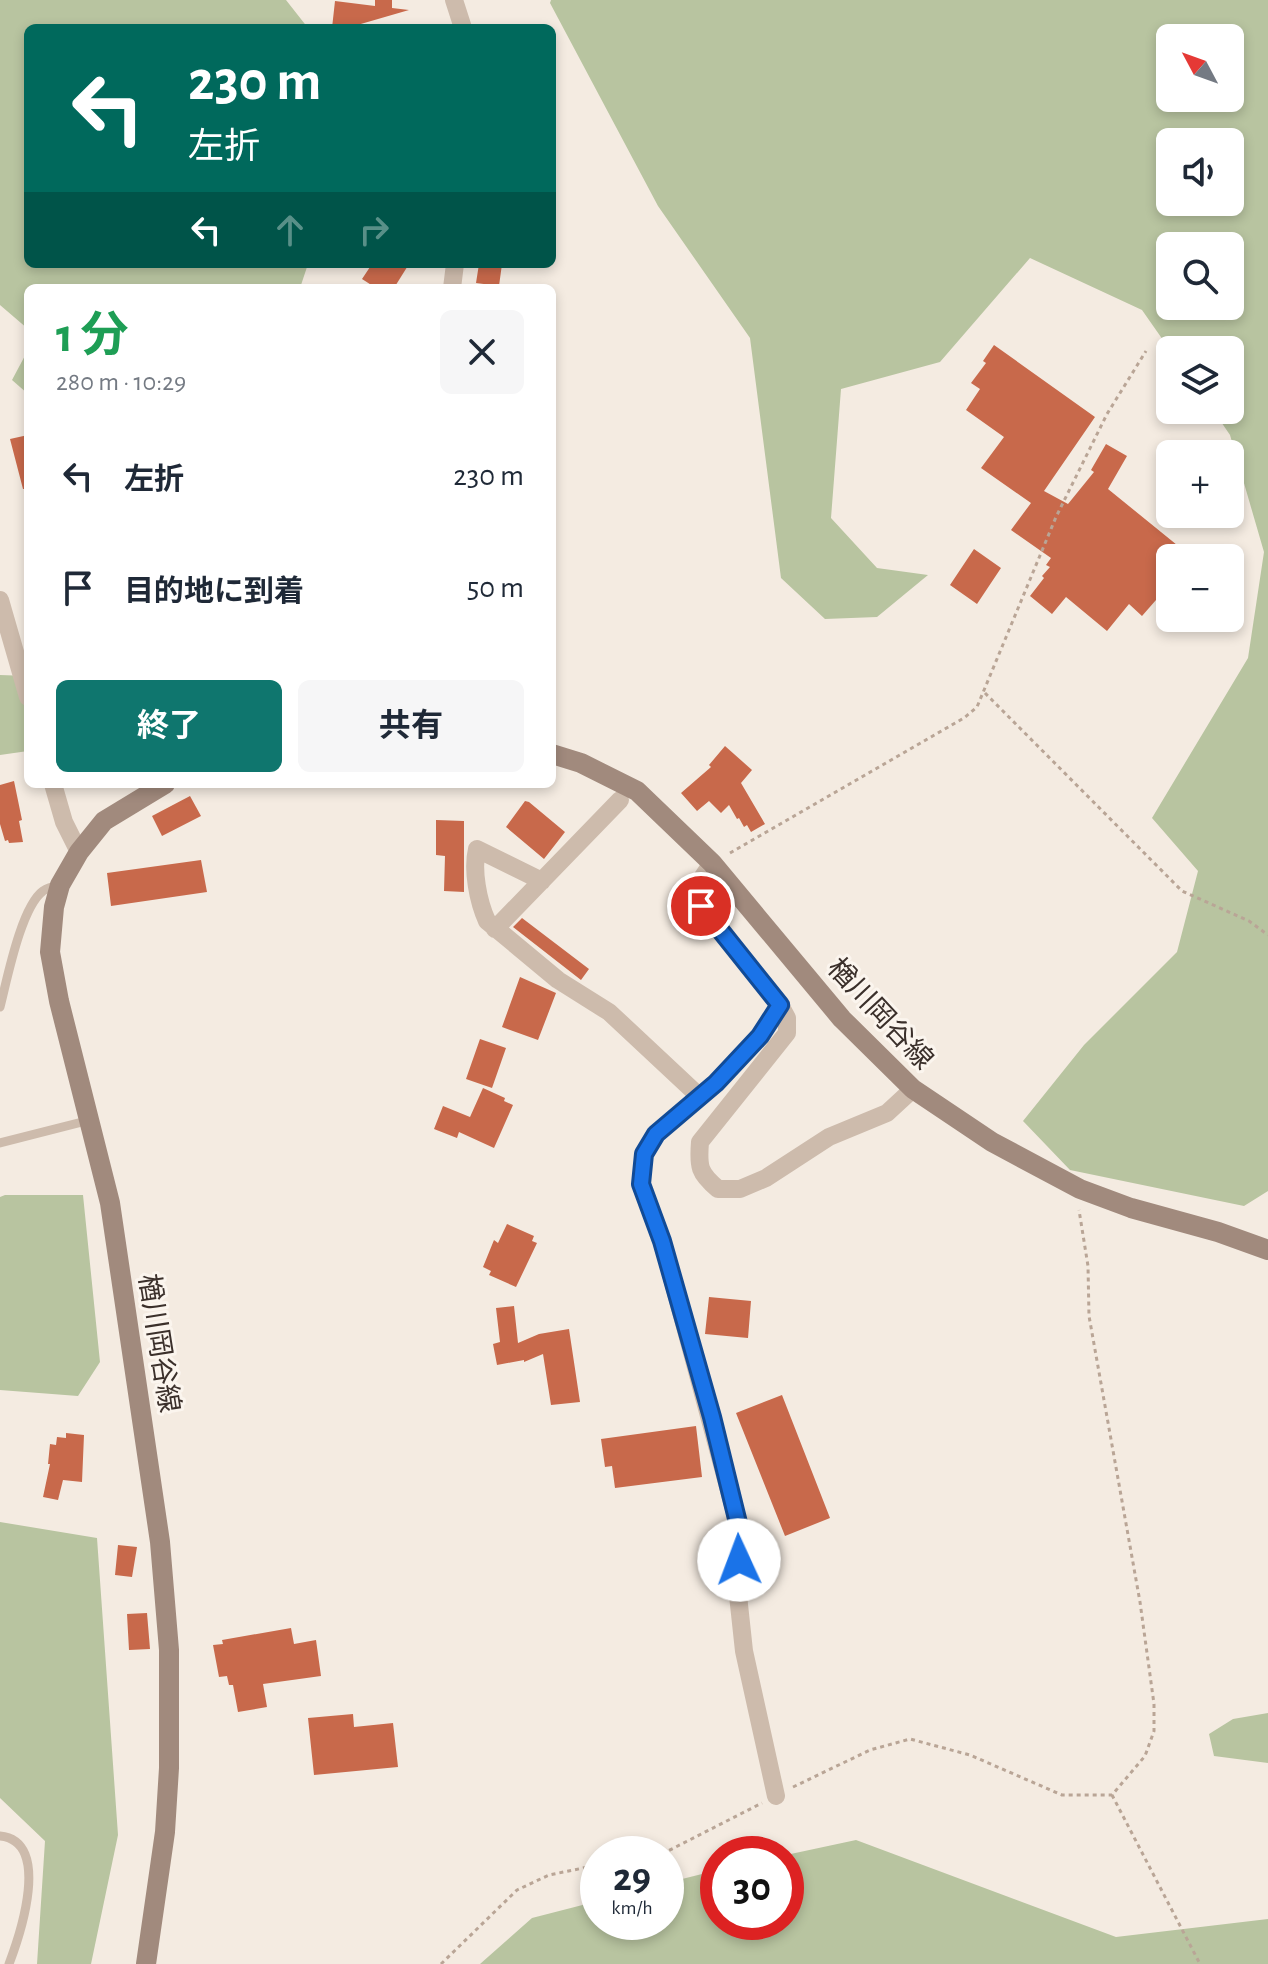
<!DOCTYPE html>
<html lang="ja">
<head>
<meta charset="utf-8">
<style>
	:root { --surface:#fff; --page:#f6f6f7; --text:#1f2937; --muted:#747a83; --accent:#0f766e }
	body { margin:0; font-family:"Alegreya Sans","Noto Sans JP",sans-serif; background:var(--page); color:var(--text); height:100vh; display:flex; flex-direction:column; font-size:30px; white-space:nowrap }
	* { box-sizing:border-box; margin:0 }
	p { font-size:26px; color:var(--muted) }
	.icon { flex:none; width:44px; height:44px; fill:none; stroke:currentColor; stroke-width:2; stroke-linecap:round; stroke-linejoin:round }
	.map { position:relative; flex:1; overflow:hidden }
	.drawer { position:absolute; left:24px; top:284px; width:532px; height:504px; display:flex; flex-direction:column; background:var(--surface); border-radius:12px; box-shadow:0 4px 12px #0003 }
	.drawer>* { flex:none }
	.guide { position:absolute; left:24px; top:24px; width:532px; height:244px; border-radius:12px; box-shadow:0 4px 12px #0003; background:#00695c; color:#fff; overflow:hidden }
	.needle { width:52px; rotate:311deg }
	.buttons { position:absolute; left:1156px; top:24px; display:grid; gap:16px }
	.buttons a { display:grid; place-items:center; width:88px; height:88px; border-radius:12px; background:var(--surface); box-shadow:0 4px 12px #0003; font-size:40px }
	.speed { position:absolute; left:580px; top:1836px; display:flex; gap:16px; font-size:40px; font-weight:700; text-align:center }
	.speed>* { display:grid; place-content:center; width:104px; height:104px; border-radius:50%; background:var(--surface); box-shadow:0 4px 12px #0003; line-height:1 }
	.speed small { font-size:20px; font-weight:400 }
	.speed .limit { border:12px solid #d22; background:#fff; color:#111 }
	.pin { position:absolute; display:grid; place-items:center; width:68px; height:68px; color:#fff; margin:-34px; border:4px solid #fff; border-radius:50%; box-shadow:0 2px 8px #0007 }
	.me { position:absolute; width:88px; margin:-44px; rotate:358deg; stroke-linejoin:round; filter:drop-shadow(0 0 6px #0008) }
	.turn { display:flex; align-items:center; gap:28px; height:168px; padding:0 32px; font-size:36px }
	.turn .icon { width:104px; height:104px; stroke-width:2.5 }
	.turn b { display:block; font-size:56px; line-height:68px }
	.lanes { display:flex; align-items:center; height:76px; padding:0 32px; background:#0003; justify-content:center; gap:40px; direction:ltr }
	.lanes .off { opacity:.35 }
	.round { display:grid; place-items:center; flex:none; width:84px; height:84px; border-radius:12px; background:var(--page) }
	.headline { display:flex; align-items:center; justify-content:space-between; height:136px; padding:0 32px }
	h1 { font-size:48px; font-weight:700; line-height:60px; color:#1e9e55 }
	.cta { display:flex; gap:16px; margin-top:auto; padding:16px 32px }
	.cta a { flex:1; height:92px; border-radius:12px; background:var(--accent); color:#fff; font-size:32px; font-weight:700; line-height:92px; text-align:center }
	.cta a+a { background:var(--page); color:var(--text) }
	ul { padding:0; list-style:none }
	li { display:flex; align-items:center; gap:24px; height:112px; padding:0 32px }
	li div { flex:1 }
	li b { display:block; font-size:30px }
	li em { font-style:normal }
	.map>svg:first-child { display:block }
	.green { fill:#b8c4a0; fill-rule:evenodd }
	.building { fill:#c8694b }
	.lines { fill:none; stroke-linecap:round; stroke-linejoin:round }
	.path { stroke:#b9a596; stroke-width:3; stroke-dasharray:4 4; stroke-linecap:butt }
	.service { stroke:#cdbbac; stroke-width:9 }
	.minor { stroke:#cdbbac; stroke-width:18 }
	.secondary { stroke:#a18a7d; stroke-width:20 }
	.route-casing { stroke:#114b97; stroke-width:20 }
	.route { stroke:#1a73e8; stroke-width:14 }
	.labels { text-anchor:middle; stroke-width:6; stroke-linejoin:round; paint-order:stroke }
	.street-label { font-size:28px; fill:#3b302b; stroke:#fbf5ee }
</style>
</head>
<body>
<div class="map">
<svg width="1268" height="1964" viewBox="0 0 1268 1964">
	<rect width="100%" height="100%" fill="#f4ebe1"/>
	<!-- green -->
	<path class="green" d="M0,0H286L308,28H28V264H308L300,288H28V329L0,305Z
		M551,0H1268V1191L1244,1206L1070,1170L1023,1121L1084,1045L1177,952L1198,871L1152,818L1248,658L1264,552L1230,435L1213,410H1230V350H1170L1142,310L1030,258L940,362L841,389L831,518L877,568L928,575L877,617L825,619L781,578L750,338L658,206L550,3ZM1230,38V98H1170V38ZM1170,142H1230V202H1170ZM1170,246H1230V306H1170Z
		M28,350V394L12,380Z
		M0,675L28,676V751L0,755Z
		M5,1195H83L100,1362L78,1396L0,1390V1197Z
		M0,1522L97,1538L118,1835L91,1964H37L45,1841L0,1798Z
		M1268,1713V1763L1214,1756L1209,1734L1233,1719Z
		M856,1840L1116,1937L1268,1919V1964H480L532,1918L598,1901V1922H666V1883L718,1870V1922H786V1855Z"/>
	<!-- building -->
	<path class="building" d="M375,0H392V8L409,10L347,28H332L335,1L375,6Z
		M372,264H409L394,288H376L362,279Z
		M479,264H502L499,286L476,283Z
		M994,345L1095,417L1044,491L1068,504L1094,472L1091,470L1106,444L1127,456L1108,489L1193,558H1170V584L1142,616L1129,604L1107,631L1066,597L1052,614L1030,596L1044,578L1042,576L1050,567L1046,565L1051,558L1011,530L1031,503L981,468L1004,437L966,410L980,389L971,383L986,363L983,361Z
		M28,435V489H23L10,439Z
		M974,549L1001,568L977,604L950,585Z
		M725,746L752,770L741,783L765,824L751,832L747,825L744,827L739,818L737,819L729,805L721,813L709,801L697,811L681,793L711,767L709,765Z
		M14,781L22,820L19,821L23,842L9,843L8,840L5,841L0,824V785Z
		M190,796L201,816L162,836L152,816Z
		M525,801L529,802L565,832L544,859L506,827Z
		M436,820L464,821V892L444,891L445,856L436,855Z
		M201,860L207,892L111,906L107,873Z
		M522,918L589,969L581,980L513,927Z
		M520,977L556,993L538,1040L502,1027Z
		M480,1039L506,1048L492,1088L466,1079Z
		M483,1088L505,1098L504,1101L513,1105L494,1148L459,1132L457,1138L434,1129L443,1106L470,1117Z
		M507,1224L534,1236L532,1241L537,1243L516,1287L489,1275L491,1271L483,1267L494,1240L498,1243Z
		M709,1297L751,1301L748,1338L705,1334Z
		M514,1306L518,1343L539,1334L569,1329L580,1402L551,1405L543,1354L524,1362V1360L497,1365L493,1344L500,1342L496,1308Z
		M782,1395L830,1518L785,1536L736,1413Z
		M696,1426L702,1477L615,1488L612,1466L605,1467L601,1439Z
		M66,1433L84,1435L82,1482L63,1480L58,1500L43,1497L50,1464H48L50,1444L56,1445L57,1437L66,1438Z
		M118,1545L137,1547L132,1577L115,1575Z
		M147,1613L150,1649L129,1650L127,1614Z
		M291,1628L294,1644L316,1640L321,1676L263,1684L267,1707L238,1712L233,1685H229L227,1676L219,1677L213,1645L223,1644L222,1640Z
		M353,1714L354,1727L393,1723L398,1767L314,1775L308,1718Z"/>
	<g class="lines">
		<!-- path -->
		<path class="path" d="M985,693L1182,891L1249,921L1268,935
			M730,853L964,718L977,707L1056,517L1107,414L1146,351
			M793,1787L870,1750L910,1739L970,1755L1062,1795H1112L1145,1756L1154,1731V1704L1140,1602L1089,1316L1088,1266L1079,1210
			M1112,1795L1200,1964
			M662,1854L762,1803
			M441,1964L517,1890L549,1875L598,1865"/>
		<!-- service -->
		<path class="service" d="M0,1007C7,980 21,907 43,891C48,887 55,886 60,885
			M0,1143L90,1120
			M0,1836C52,1841 20,1935 9,1964"/>
		<!-- minor -->
		<path class="minor" d="M454,0L463,28
			M452,288L455,264
			M0,600L28,697
			M53,784L64,822L79,852
			M712,863L694,890L701,906L780,1005L787,1018V1033L700,1142C698,1167 699,1173 718,1189H740L766,1178L829,1137L887,1113L913,1089
			M542,881L477,849C472,870 478,901 487,921L558,980L609,1012L700,1097
			M495,929L620,800
			M776,1796L744,1651L737,1586L741,1535L662,1241L641,1184L644,1154L656,1134L716,1083L760,1036L780,1005"/>
		<!-- secondary -->
		<path class="secondary" d="M552,754L581,763L637,791L712,863L842,1019L913,1089L992,1142L1080,1189L1131,1208L1218,1232L1268,1250
			M146,1964L165,1832L169,1768V1650L160,1542L110,1203L59,1001L50,952L54,907L60,885L79,852L104,821L165,784"/>
	</g>
	<g class="lines">
		<defs>
			<path id="route" d="M701,906L780,1005L760,1036L716,1083L656,1134L644,1154L641,1184L662,1241L712,1417L741,1535L739,1560"/>
		</defs>
		<!-- route casing -->
		<use href="#route" class="route-casing"/>
		<!-- route -->
		<use href="#route" class="route"/>
	</g>
	<g class="labels">
		<!-- street labels -->
		<g class="street-label">
			<text transform="translate(881 1013) rotate(47)" y="10">楢川岡谷線</text>
			<text transform="translate(160 1343) rotate(81)" y="10">楢川岡谷線</text>
		</g>
	</g>
</svg>
<div class="buttons">
<a><svg class="needle" viewBox="-14 -14 28 28"><path d="M0-13l5 13h-10z" fill="#e53935"/><path d="M0 13l5-13h-10z" fill="#747a83"/></svg></a>
<a><svg class="icon" aria-label="sound" viewBox="0 0 24 24"><path d="M4 9h4l5-4v14l-5-4H4zM17 9q2 3 0 6"/></svg></a>
<a><svg class="icon" aria-label="search" viewBox="0 0 24 24"><circle cx="10" cy="10" r="6"/><path d="M15 15l6 6"/></svg></a>
<a><svg class="icon" aria-label="layers" viewBox="0 0 24 24"><path d="M12 4l9 5-9 5-9-5zM3 14l9 5 9-5"/></svg></a>
<a>+</a>
<a>−</a>
</div>
<div class="speed"><div>29<small>km/h</small></div><div class="limit">30</div></div>
<div class="pin" style="left:701px;top:906px;background:#d93025"><svg class="icon" aria-label="arrive" viewBox="0 0 24 24"><path d="M6 21V4h12l-3 4 3 4H6"/></svg></div>
<svg class="me" style="left:739px;top:1560px" viewBox="-20 -20 40 40"><circle r="19" fill="#fff"/><path d="M0-13L10 11 0 6-10 11z" fill="#1a73e8"/></svg>
<div class="guide">
<div class="turn"><svg class="icon" aria-label="left" viewBox="0 0 24 24"><path d="M17 20v-9H6M10 6l-5 5 5 5"/></svg><div><b>230 m</b>左折</div></div>
<div class="lanes"><svg class="icon" aria-label="left" viewBox="0 0 24 24"><path d="M17 20v-9H6M10 6l-5 5 5 5"/></svg><svg class="icon off" aria-label="ahead" viewBox="0 0 24 24"><path d="M12 20V5M6 11l6-6 6 6"/></svg><svg class="icon off" aria-label="right" viewBox="0 0 24 24"><path d="M7 20v-9h11M14 6l5 5-5 5"/></svg></div>
</div>
<section class="drawer">
<div class="headline"><div><h1>1 分</h1><p>280 m · 10:29</p></div><a class="round"><svg class="icon" aria-label="close" viewBox="0 0 24 24"><path d="M6 6l12 12M18 6L6 18"/></svg></a></div>
<ul>
<li><svg class="icon" aria-label="left" viewBox="0 0 24 24"><path d="M17 20v-9H6M10 6l-5 5 5 5"/></svg><div><b>左折</b></div><em>230 m</em></li>
<li><svg class="icon" aria-label="arrive" viewBox="0 0 24 24"><path d="M6 21V4h12l-3 4 3 4H6"/></svg><div><b>目的地に到着</b></div><em>50 m</em></li>
</ul>
<div class="cta"><a>終了</a><a>共有</a></div>
</section>
</div>
</body>
</html>
